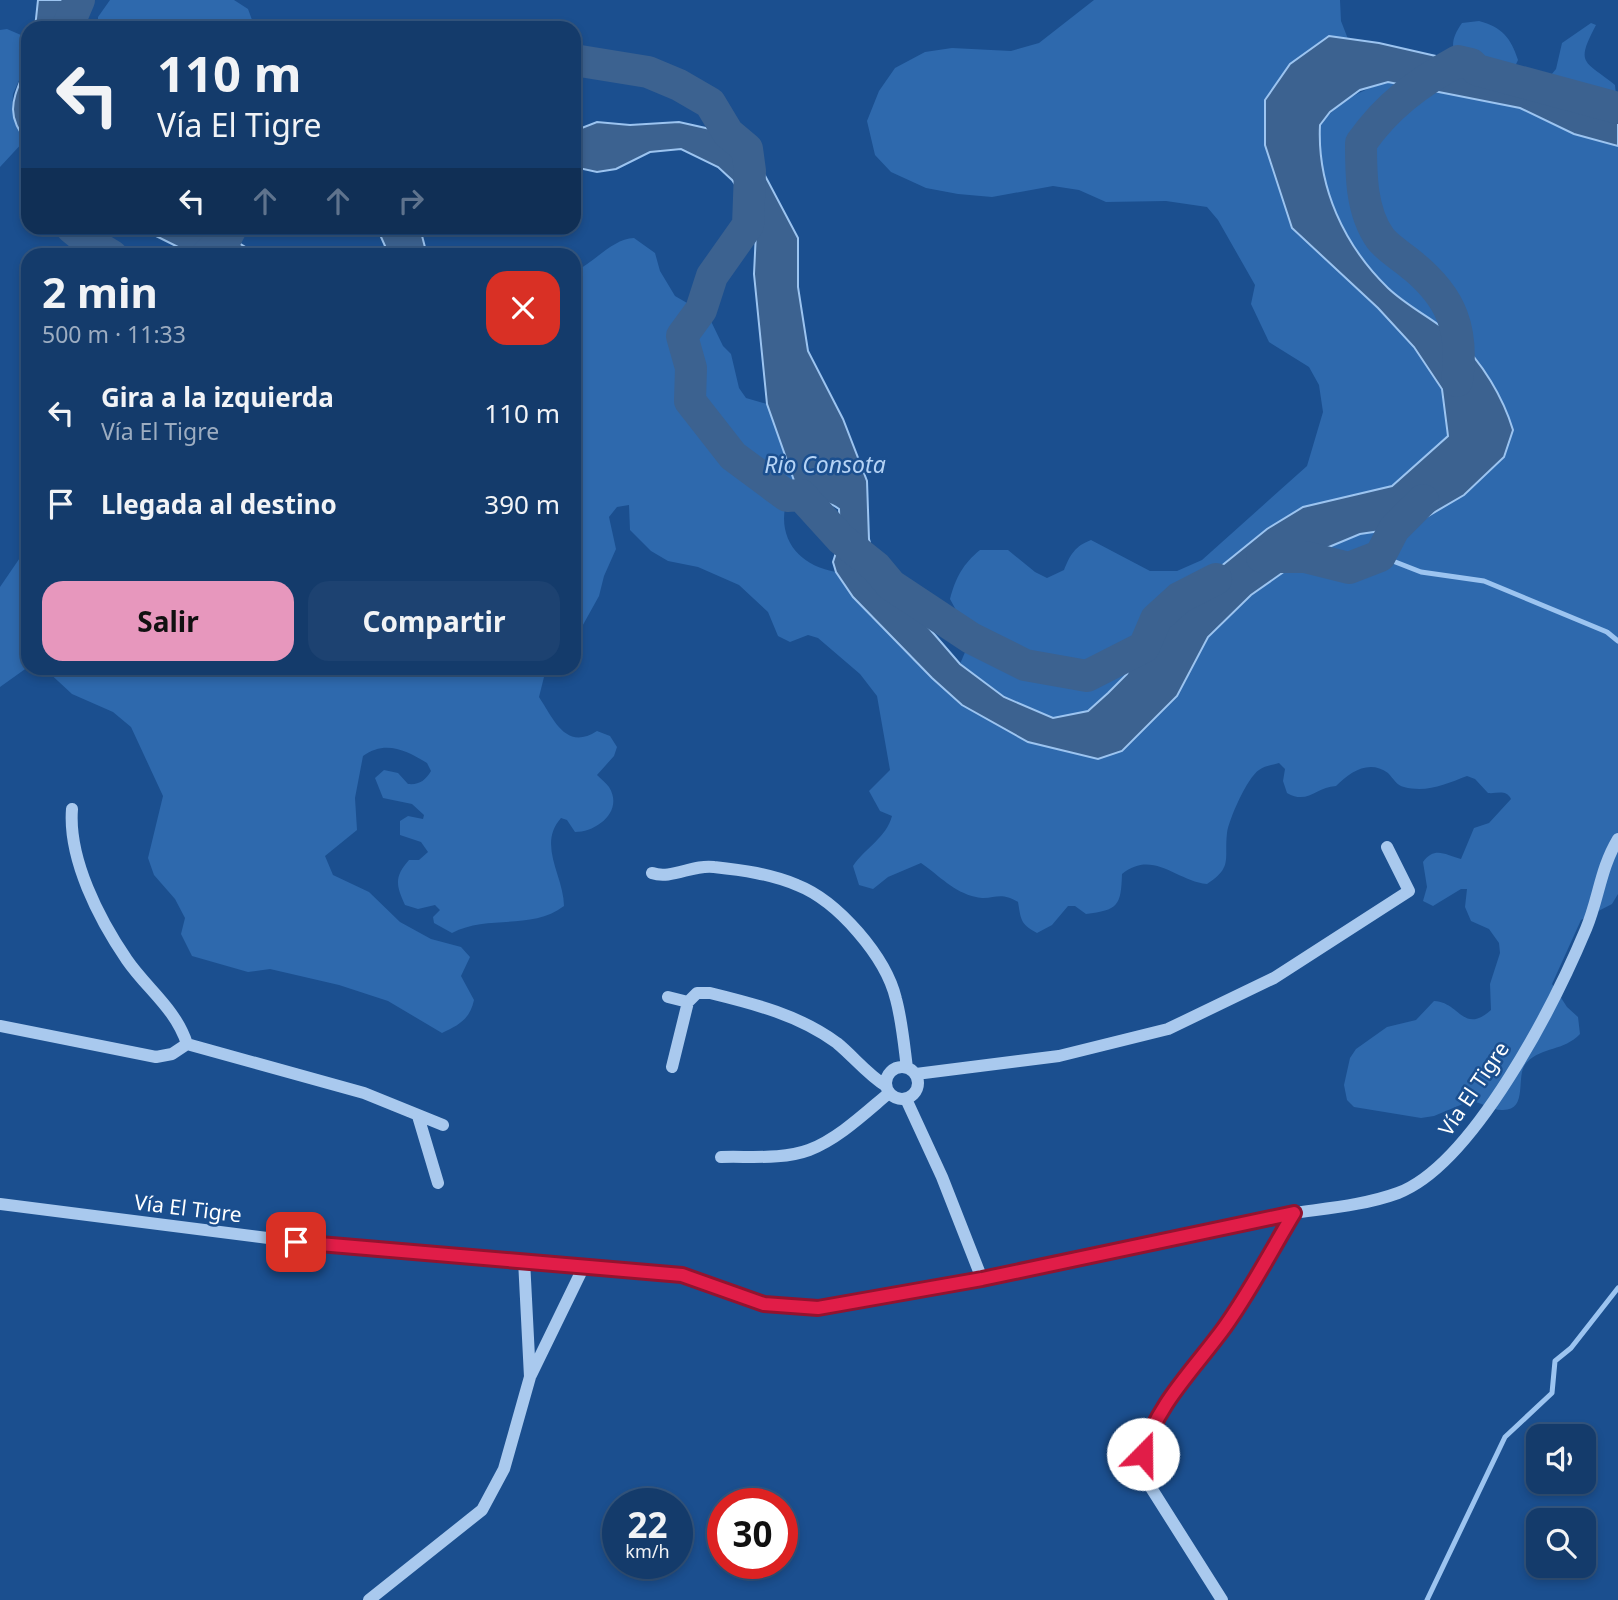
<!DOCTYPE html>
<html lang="es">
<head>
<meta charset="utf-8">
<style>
	:root { --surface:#143b6b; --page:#1d4271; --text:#f1f3f6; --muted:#9dadc1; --line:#33557e; --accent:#e797bd }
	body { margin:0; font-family:"Noto Sans",sans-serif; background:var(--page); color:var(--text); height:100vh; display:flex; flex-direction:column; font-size:26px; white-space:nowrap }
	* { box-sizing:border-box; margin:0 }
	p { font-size:23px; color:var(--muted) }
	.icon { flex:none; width:38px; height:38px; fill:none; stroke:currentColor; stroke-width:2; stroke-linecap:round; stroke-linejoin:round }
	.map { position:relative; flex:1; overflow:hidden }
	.drawer { position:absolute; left:21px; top:248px; width:560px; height:427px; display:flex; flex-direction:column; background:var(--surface); border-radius:21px; box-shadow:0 4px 10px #0003,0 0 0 2px var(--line) }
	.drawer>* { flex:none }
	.top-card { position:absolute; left:21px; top:21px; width:560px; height:214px; border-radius:21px; box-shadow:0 4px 10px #0003,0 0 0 2px var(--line); background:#143b6b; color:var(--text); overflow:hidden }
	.buttons { position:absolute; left:1526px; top:1424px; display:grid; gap:14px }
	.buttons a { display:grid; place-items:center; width:70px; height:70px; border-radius:14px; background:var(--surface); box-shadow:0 4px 10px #0003,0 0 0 2px var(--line); font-size:35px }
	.speed { position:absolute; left:602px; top:1488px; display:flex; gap:14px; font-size:35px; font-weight:700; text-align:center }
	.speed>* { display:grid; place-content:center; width:91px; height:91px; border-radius:50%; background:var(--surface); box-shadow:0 4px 10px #0003,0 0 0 2px var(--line); line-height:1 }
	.speed small { font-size:18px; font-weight:400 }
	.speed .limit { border:10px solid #d22; background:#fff; color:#111 }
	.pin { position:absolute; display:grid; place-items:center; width:60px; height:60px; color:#fff; margin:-30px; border-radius:14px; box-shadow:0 4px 10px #0006 }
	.me { position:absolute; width:77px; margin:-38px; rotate:22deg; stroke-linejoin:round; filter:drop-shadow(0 0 5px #0008) }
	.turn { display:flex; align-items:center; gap:24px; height:147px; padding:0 21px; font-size:32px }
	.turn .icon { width:91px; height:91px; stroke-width:2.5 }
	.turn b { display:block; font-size:49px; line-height:60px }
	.lanes { display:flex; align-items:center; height:66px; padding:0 21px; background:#0003; justify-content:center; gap:35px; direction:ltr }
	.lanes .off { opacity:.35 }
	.round { display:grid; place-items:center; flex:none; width:74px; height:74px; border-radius:21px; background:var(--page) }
	.summary { display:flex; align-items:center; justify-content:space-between; height:119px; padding:0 21px }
	h1 { font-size:42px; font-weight:700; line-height:52px }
	.primary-button { display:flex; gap:14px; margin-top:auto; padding:14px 21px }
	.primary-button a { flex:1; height:80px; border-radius:21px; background:var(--accent); color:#111; font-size:28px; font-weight:700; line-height:80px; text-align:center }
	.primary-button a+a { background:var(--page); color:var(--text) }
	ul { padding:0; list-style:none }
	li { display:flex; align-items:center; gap:21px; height:91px; padding:0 21px }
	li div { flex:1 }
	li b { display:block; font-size:26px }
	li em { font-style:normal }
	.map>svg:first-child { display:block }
	.green { fill:#2e69ad }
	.water { fill:#3c6290; stroke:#9cc4f0; stroke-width:2 }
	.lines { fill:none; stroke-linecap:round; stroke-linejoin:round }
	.stream { stroke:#9cc4f0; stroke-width:5 }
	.river { stroke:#3c6290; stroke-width:32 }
	.minor { stroke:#a9c9ee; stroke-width:12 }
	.route-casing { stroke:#92132f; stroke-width:18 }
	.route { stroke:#e11d48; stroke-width:12 }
	.labels { text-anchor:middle; stroke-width:5; stroke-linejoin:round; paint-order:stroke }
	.street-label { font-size:21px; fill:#fff; stroke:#1b4f8f }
	.water-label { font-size:23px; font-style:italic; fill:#b5d3f5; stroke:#1b4f8f }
</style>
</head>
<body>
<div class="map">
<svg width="1618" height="1600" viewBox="0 0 1618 1600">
	<rect width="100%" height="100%" fill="#1b4f8f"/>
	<!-- green -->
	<path class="green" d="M110,0H234L248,9L255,28H98V17Z
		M1094,0H1340L1341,21L1348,39L1329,37L1292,228C1335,270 1419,335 1442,388C1447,402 1446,422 1448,436L1392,486L1303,507L1267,530L1156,619L1127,674L1088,711L1053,718L1004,697L960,664L971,638L950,599C956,577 963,564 980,550H1008L1035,572L1047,578L1064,570C1070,555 1075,546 1091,540L1150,571H1177L1202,560L1307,466L1323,412L1319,385L1309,367L1269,342L1251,304L1255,285L1218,220L1207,207L1166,201L1106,202L1079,190L1053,186L992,197L958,194L926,188L891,172L875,155L867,121L879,91L895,68L925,52L952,48L1011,51L1039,43Z
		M1479,21C1502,27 1511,38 1518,60L1510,77L1458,62C1450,47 1452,37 1462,23Z
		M1591,23L1596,25C1575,65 1584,60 1615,85L1617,108L1526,83L1534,75H1551L1556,69L1562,43Z
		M7,29L28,38V60L13,94L12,110L25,140L0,167V30Z
		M1388,82L1520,108L1574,134L1618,146V894L1612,904L1581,920L1552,984L1567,1007L1578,1017L1580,1034C1564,1051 1542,1047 1527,1062C1514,1074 1530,1111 1502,1110C1491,1110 1481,1102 1470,1101L1434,1116L1421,1118L1354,1107L1347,1100L1344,1085L1350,1058L1356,1049L1387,1027L1416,1020L1434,1001C1460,1002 1463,1035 1491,1010L1490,984L1500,953L1499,943L1489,929L1471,921L1465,907L1467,889H1461L1433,906L1423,901L1427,887L1423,862C1435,846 1445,855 1461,859L1474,828L1489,823L1511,799C1506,789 1497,794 1488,793L1475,779L1467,776C1446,784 1427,793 1404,787C1397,786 1393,778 1388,773C1369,759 1350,772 1336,786C1316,787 1308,805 1287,793L1283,781L1285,769L1279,763C1272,765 1264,766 1259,770C1247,778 1229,819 1227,833C1224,860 1233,867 1207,884C1176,881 1153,849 1122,874C1121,906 1118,910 1086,914L1075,906H1068L1052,925L1037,933C1020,924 1021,919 1018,902C999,890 993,901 976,897C953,892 940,876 921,863L888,877L873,889L859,885L853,866C866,847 886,838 892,816L880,811L869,791L890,770L877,696L860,674L818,638L808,635L790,642L778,636L768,612L739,585L698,567L668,561L651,551L630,530L629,505L617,507L609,517L616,549L604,576L599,596L574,641V272C595,262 612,239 634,238L655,253L660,271L675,296L708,315L723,346L731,354L739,388L746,398L767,404C775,427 791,453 793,477C794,485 787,495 786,503C777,540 800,566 836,572L871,617L962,705L1028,742L1177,696C1187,676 1195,652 1210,635C1249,591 1301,553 1358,535C1369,531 1383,533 1394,529C1436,515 1474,488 1504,457C1496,435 1467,351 1456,338C1443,324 1423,316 1408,304C1352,262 1317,195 1320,125C1338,102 1360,90 1388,82Z
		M28,546V667L0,687V587Z
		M40,669H546L539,697C554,720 566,751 597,731L610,736L617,747L614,756L597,775C601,779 606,783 609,787C624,811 597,832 575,832L567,820L561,818C537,845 564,876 564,906C531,931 487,914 452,933L434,923L433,917L440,910L435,905L418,909L405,905C396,885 394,877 409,860H419L428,852L421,842L400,835V821L408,816L423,819L424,815L412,804L383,798L375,778L384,770L398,773L408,784C419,785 425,781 431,771L427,763C406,750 385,740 363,756L355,798L357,830L325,856L333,875L369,892L400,922L431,939L461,947L470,957L461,976L474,1000C470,1019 459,1025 442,1033L388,1001L339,985L270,969L248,972L192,956L181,934L185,918L175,899L154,875L148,858L163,796L131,727L113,712L72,694L45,669Z"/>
	<!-- water -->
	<path class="water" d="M38,0H68L69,28H35Z
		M1329,36L1379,43L1471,64L1534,86L1618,108V146L1574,134L1520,108L1388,82L1360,90L1330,112L1320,125C1317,187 1344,245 1388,288C1409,308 1436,320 1457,339C1482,362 1503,397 1513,430L1504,457L1464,495L1423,519L1394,529L1360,534L1305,557L1251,595L1208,637L1177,696L1122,751L1098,759L1028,742L962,705L932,678L853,597L836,572L833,562L840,540L839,509C826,498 808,503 797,489L767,404L754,274L756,232L748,204L732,180L718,167L681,149L650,152L616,169L597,172L574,167V131L597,122L630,125L679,122L728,133L747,149L760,166L798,238V287L808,351L843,419L867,481L869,539L876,567L960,664L1004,697L1053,718L1088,711L1108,693L1127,674L1156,619L1267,529L1303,507L1392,486L1448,436L1442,389L1414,347L1378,308L1292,228L1265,145V100L1290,64Z
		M28,60V143C0,110 18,93 28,60Z
		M140,228H215L258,255H194Z
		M377,228H420L427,255H389Z"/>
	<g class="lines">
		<!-- stream -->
		<path class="stream" d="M1380,556L1421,572L1484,581L1607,632L1618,641
			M1427,1600L1505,1437L1552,1393L1555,1361L1571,1348L1618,1288"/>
		<!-- river -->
		<path class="river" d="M67,28L79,0
			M574,60L648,72L679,85L710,103L728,133L747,149L750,171L748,225L712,276L701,310L682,336L691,368L690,401L733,456L787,496L801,495L841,539L876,567L891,585L971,638L1025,665L1087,676L1144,647L1156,619L1179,598L1216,579
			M72,228L89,242L112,256
			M206,256L227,236L231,228
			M1457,381C1464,330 1452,298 1413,266C1403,257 1387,248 1380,238C1361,211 1361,174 1361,143C1387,106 1418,83 1458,61L1471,64L1477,70L1618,108
			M1262,557H1305L1349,568L1380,556L1394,529L1423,500"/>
		<!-- minor -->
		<path class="minor" d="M72,809C68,859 99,919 127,960C147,989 176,1009 187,1044
			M652,873C671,880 693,864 714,867C742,870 771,874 797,885C838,901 886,957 896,999C902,1021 904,1045 907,1068
			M668,997L688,1002L697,993H710C755,1004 799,1015 837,1043C854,1057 867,1074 886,1086
			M0,1026L156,1057L172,1054L187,1044
			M187,1044L364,1093L443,1125
			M886 1083a16 16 0 1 1 32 0a16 16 0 1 1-32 0Z
			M672,1067L688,1002
			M916,1074L1059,1056L1168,1029L1274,978L1409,891L1387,847
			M906,1099L942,1177L982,1279
			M418,1116L438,1183
			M721,1157C749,1156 782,1160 809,1150C838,1139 865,1113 889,1093
			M0,1204L323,1245L682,1275L764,1304L818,1308L879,1299L1294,1213C1329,1208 1365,1205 1398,1193C1474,1164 1555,1003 1586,929C1599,898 1600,869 1618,839
			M531,1375L584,1266
			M369,1600L482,1510L504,1469L530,1377L524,1260
			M1222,1600L1148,1483L1143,1454L1148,1435L1169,1400L1225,1326L1294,1213"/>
	</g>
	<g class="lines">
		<defs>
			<path id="route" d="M296,1242L682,1275L764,1304L818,1308L982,1279L1294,1213C1271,1251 1250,1292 1224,1328C1195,1368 1156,1405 1143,1454"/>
		</defs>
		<!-- route casing -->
		<use href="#route" class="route-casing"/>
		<!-- route -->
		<use href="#route" class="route"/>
	</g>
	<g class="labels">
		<!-- street labels -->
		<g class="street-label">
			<text transform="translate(1474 1089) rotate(-56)" y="7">Vía El Tigre</text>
			<text transform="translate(188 1209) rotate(7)" y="7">Vía El Tigre</text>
		</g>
		<!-- water labels -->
		<g class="water-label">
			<text x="825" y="473">Rio Consota</text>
		</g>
	</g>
</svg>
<div class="buttons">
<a><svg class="icon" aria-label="sound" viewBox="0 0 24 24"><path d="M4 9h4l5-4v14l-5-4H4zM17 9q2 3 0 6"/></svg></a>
<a><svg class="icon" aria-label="search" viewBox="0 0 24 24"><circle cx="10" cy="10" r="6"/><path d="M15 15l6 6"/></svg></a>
</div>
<div class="speed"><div>22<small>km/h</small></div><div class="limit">30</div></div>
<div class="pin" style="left:296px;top:1242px;background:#d93025"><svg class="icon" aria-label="arrive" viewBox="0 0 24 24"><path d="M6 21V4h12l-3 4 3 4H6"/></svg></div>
<svg class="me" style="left:1143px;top:1454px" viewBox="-20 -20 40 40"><circle r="19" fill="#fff"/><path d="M0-13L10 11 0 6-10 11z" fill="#e11d48"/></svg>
<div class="top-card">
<div class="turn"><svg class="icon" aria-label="left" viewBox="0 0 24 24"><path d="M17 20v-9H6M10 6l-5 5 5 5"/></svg><div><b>110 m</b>Vía El Tigre</div></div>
<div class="lanes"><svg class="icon" aria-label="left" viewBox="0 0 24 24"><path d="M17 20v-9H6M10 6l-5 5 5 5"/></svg><svg class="icon off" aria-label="ahead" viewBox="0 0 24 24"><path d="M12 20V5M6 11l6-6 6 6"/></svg><svg class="icon off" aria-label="ahead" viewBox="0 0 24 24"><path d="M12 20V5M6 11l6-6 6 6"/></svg><svg class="icon off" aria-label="right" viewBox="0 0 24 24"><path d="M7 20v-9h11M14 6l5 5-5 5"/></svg></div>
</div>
<section class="drawer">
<div class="summary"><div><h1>2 min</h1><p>500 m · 11:33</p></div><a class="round" style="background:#d93025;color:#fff"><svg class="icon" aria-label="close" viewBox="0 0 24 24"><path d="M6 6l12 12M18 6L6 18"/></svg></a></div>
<ul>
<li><svg class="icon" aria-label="left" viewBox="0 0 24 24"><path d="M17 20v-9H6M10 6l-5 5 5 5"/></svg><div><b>Gira a la izquierda</b><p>Vía El Tigre</p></div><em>110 m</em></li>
<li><svg class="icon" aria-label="arrive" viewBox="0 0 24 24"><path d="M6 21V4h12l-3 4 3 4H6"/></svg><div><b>Llegada al destino</b></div><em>390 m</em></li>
</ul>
<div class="primary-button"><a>Salir</a><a>Compartir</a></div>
</section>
</div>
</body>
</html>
